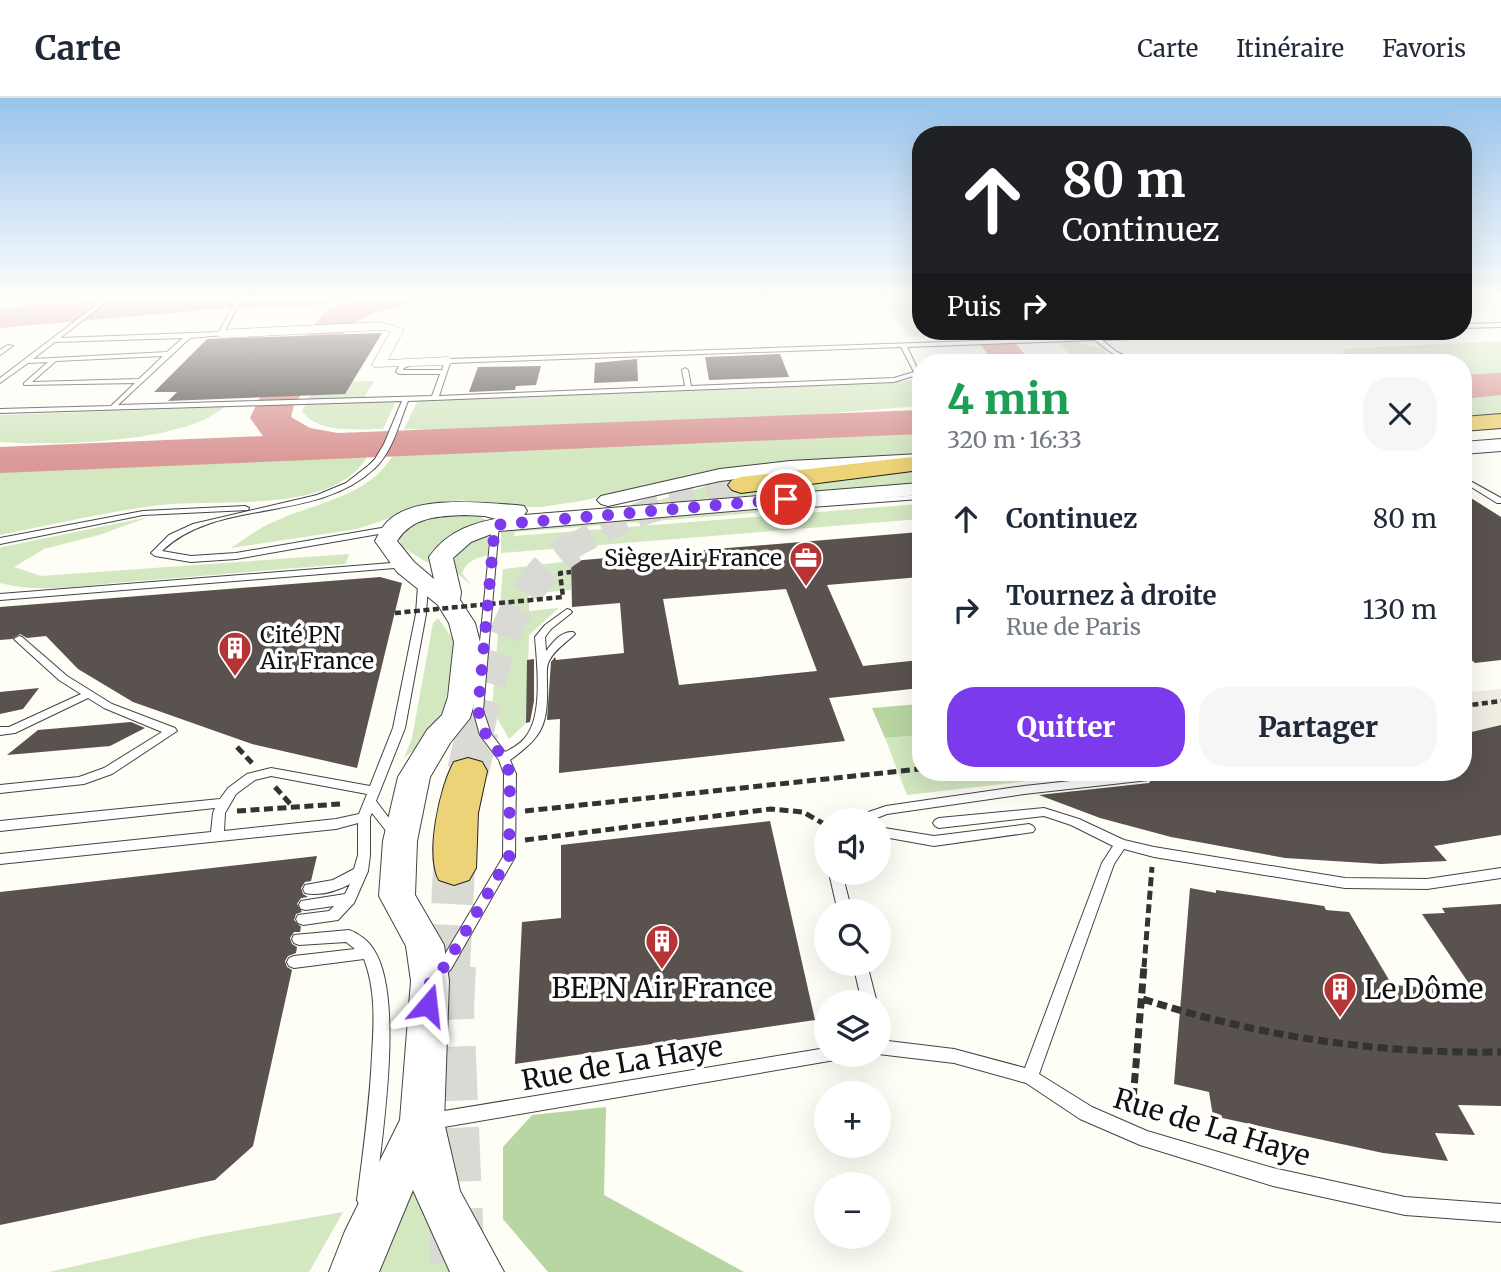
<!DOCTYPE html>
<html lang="fr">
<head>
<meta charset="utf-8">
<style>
	:root { --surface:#fff; --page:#f6f6f7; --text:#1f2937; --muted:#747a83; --line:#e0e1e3; --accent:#7c3aed }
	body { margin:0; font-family:Merriweather,serif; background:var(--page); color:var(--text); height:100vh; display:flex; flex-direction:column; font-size:26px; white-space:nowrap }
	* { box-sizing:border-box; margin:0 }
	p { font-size:23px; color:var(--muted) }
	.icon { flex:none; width:38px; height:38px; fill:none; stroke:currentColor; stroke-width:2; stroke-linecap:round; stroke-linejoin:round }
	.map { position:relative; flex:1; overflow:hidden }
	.drawer { position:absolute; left:912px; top:256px; width:560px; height:427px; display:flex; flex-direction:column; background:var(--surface); border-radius:28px; box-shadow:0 7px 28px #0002 }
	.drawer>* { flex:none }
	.top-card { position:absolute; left:912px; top:28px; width:560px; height:214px; border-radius:28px; box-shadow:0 7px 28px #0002; background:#202124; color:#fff; overflow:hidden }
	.buttons { position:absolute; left:814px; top:710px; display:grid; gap:14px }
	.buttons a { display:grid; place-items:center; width:77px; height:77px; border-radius:50%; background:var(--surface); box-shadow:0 7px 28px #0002; font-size:35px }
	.pin { position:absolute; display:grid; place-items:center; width:60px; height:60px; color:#fff; margin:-30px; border:4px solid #fff; border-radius:50%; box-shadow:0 2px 7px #0007 }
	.me { position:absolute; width:77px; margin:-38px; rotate:17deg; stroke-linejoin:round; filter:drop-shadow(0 0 5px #0008) }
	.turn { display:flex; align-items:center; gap:24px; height:147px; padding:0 35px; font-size:32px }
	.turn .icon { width:91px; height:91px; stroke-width:2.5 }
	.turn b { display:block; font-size:49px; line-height:60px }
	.then { display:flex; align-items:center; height:66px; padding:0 35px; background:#0003; gap:14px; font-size:26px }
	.round { display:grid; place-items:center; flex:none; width:74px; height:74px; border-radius:28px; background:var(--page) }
	.overview { display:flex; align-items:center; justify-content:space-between; height:119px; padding:0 35px }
	h1 { font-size:42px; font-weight:800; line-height:52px; color:#1e9e55 }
	.cta { display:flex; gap:14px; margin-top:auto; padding:14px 35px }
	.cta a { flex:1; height:80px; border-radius:28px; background:var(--accent); color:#fff; font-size:28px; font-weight:800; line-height:80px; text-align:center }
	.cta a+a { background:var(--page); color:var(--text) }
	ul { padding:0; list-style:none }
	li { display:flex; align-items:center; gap:21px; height:91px; padding:0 35px }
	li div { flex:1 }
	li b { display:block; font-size:26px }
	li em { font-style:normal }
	header { display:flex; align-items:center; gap:42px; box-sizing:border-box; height:98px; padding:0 35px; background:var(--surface); border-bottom:2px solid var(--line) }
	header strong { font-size:33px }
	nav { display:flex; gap:38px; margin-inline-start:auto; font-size:24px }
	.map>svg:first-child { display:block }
	.green { fill:#d3e7c1 }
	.forest { fill:#b8d6a1 }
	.plaza { fill:#f0ede3 }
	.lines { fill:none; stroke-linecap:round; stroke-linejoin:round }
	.taxiway { fill:#da9896; fill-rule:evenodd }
	.building { fill:#59524e; fill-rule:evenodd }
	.primary-tunnel-far3 { stroke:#dadad4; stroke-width:25; stroke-dasharray:25 12; stroke-linecap:butt }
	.primary-tunnel-far2 { stroke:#dadad4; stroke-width:32; stroke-dasharray:32 17; stroke-linecap:butt }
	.primary-tunnel-far1 { stroke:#dadad4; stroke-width:42; stroke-dasharray:42 21; stroke-linecap:butt }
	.primary-tunnel { stroke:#dadad4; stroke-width:54; stroke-dasharray:54 27; stroke-linecap:butt }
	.service-casing { stroke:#444; stroke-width:2 }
	.minor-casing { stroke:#444; stroke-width:1 }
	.tertiary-casing { stroke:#444; stroke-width:2 }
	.primary-casing { stroke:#222; stroke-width:2 }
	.path-far2 { stroke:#333; stroke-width:4.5; stroke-dasharray:6 3.5; stroke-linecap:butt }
	.path-far1 { stroke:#333; stroke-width:5; stroke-dasharray:9 4.5; stroke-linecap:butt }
	.path { stroke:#333; stroke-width:7; stroke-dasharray:10 5; stroke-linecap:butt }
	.service { fill:#fff; fill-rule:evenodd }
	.minor { fill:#fff; fill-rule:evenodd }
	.tertiary { fill:#fff; fill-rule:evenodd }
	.primary { fill:#edd377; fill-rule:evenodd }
	.path-bridge { stroke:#333; stroke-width:4.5; stroke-dasharray:6 3.5; stroke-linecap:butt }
	.route { stroke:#7c3aed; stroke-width:12; stroke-dasharray:0 21.6 }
	.labels { text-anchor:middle; stroke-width:7; stroke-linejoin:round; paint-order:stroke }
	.poi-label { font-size:23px; fill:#111; stroke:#fff; text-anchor:end }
	.near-poi-label { font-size:28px; fill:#111; stroke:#fff }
	.near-street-label { font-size:28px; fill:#111; stroke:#fff }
</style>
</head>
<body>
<header>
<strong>Carte</strong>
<nav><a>Carte</a><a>Itinéraire</a><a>Favoris</a></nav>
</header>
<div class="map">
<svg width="1501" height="1174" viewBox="0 0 1501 1174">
	<rect width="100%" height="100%" fill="#fefdf6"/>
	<!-- green -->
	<path class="green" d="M860,199C886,199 920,197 920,233H929L936,241L910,238L884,204L861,203Z
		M1045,233H1066L1080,246L1102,250L1108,257L1106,264H1079Z
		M1501,243V276L1463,278V264H1226L1347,255L1343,251Z
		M920,280L919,308L785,319L457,332L404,331L418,302L898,284Z
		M374,283L362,303H396L383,331C359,331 318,336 302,313L316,288L330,284Z
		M1501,296V316L1463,319V299Z
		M224,309C185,345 53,348 0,344V317Z
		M920,335V356L775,367L705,376L581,403L541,409H510L460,402L434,405L357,431L231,450C243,442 255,433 267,427C310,405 368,401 393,357Z
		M367,359C331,419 211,399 152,408C101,415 50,427 0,437V372Z
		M920,373V385L649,405L723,383L768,392L849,382L848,379Z
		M776,405L755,415L515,434L514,438L920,406V421L501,455V431Z
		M432,416H475L488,423C462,433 440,439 428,465L402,449L399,441L406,428Z
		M149,419L99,437L44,451L14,469L41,478L349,456L346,466C273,472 200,478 127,484C86,487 41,496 0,485V450L2,449Z
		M490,434L488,457C477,460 466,463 462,475L471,487L458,476L452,464L466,445Z
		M571,463V492L529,496V513L559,510L529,537L526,625L509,641L492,611L503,471Z
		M438,520L455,544C446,597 451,626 404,660L412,640L433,525Z
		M920,637V674H1107L907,697L885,640Z
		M417,1076L465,1174H366Z
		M343,1114L309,1174H49L206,1138Z"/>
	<!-- forest -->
	<path class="forest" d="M920,606V637L885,640L872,610Z
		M606,1009L604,1097L744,1174H548L503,1121V1049L532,1017Z"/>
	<!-- plaza -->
	<path class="plaza" d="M1501,591V627L1463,636V595Z"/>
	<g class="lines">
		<!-- taxiway -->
		<path class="taxiway" d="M146,198H337L333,205L322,207L229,210L0,230V210Z
			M361,198H418L414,205L376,214L348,228L294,307L291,319L310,330L338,335L920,312V336L0,375V349L263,338L250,320L260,299L324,214Z
			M970,233H1005L1031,264H994Z
			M1501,275V297L1463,301V277Z"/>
	</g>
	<!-- building -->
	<path class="building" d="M382,235L345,296L168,303L177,294H154L207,241Z
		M780,256L789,279L709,282L705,259Z
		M637,261L638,283L594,285L595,265Z
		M541,268L536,287L516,288L515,292L469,294L478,269Z
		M1463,395L1501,419V562L1475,565L1463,555Z
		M920,434V479L827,487L863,568L920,562V590L829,600L845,643L559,675L560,621L547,622L551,564L555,559L556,562L624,555L620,505L572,509L571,463ZM786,491L817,573L679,587L663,501Z
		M380,479L402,485L357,670L252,646L133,604L78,571L46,538L27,540L20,536L12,541L0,542V509Z
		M534,561V603L530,624L526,625L527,562Z
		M39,590L23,611L0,616V594Z
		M131,624L145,630L110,648L7,657L38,632Z
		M1501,627V737L1434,748L1447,763L1381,766L1285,760L1171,739L1100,720L1039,697L1149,685L1153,679L1202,674H1463V636Z
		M770,723L815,922L515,966L522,824L561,820V747Z
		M317,758L311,783L305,784L301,790L303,796L308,799L301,800L297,806L302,814L296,816L294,822L301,829L300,834H294L290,840L292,846L297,849L296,855L288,858L285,863L287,869L292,872L253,1048L215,1082L0,1127V794Z
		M1190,790L1216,795V792L1324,808L1326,812L1349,814L1392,887L1430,890H1472L1422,816L1445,815L1442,810L1501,806V1008L1458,1007L1475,1037L1435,1035L1448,1063L1383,1055L1213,1018L1209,994L1174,986Z"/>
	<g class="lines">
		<!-- primary-tunnel-far3 -->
		<path class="primary-tunnel-far3" d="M570,450C623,417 681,402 741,387"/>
		<!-- primary-tunnel-far2 -->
		<path class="primary-tunnel-far2" d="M478,633C493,566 510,488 573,449"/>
		<!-- primary-tunnel-far1 -->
		<path class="primary-tunnel-far1" d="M468,673L478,631
			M449,869L454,770"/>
		<!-- primary-tunnel -->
		<path class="primary-tunnel" d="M449,868L447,910L458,1174"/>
		<defs>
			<path id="service" d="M72,198H77L73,202L70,200Z
				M108,198H114L60,240L219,234L238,198H243L223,237L190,240L118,307L432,298L440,276H399L396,274L399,268L412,262L415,264L414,265L404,270L403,272H442L445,263L448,261L1092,239L1095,237L1098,239L1269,233H1314L1311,235L1102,242L1117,254L1139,264C1122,264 1108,253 1095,242L907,249L920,276L894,284L408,303C399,325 393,353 375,370C316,426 218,399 162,453L191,458L236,455L393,428L397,431L396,433L236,461L191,464L155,458L151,455L169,437L193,426L317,397L346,385L369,367L375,361L384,346L402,303L0,315V311L111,308L135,285L24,287V285L48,264L28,265L0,285V280ZM183,240L167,254L33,261L55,244ZM901,249L914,274L894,280L691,288L688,272L685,270L682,272L685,288L439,298L450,265ZM163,258L139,281L32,284L56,263Z
				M1501,225V229L1463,230V226Z
				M8,247L13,248L0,257V252Z
				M1463,379L1501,400V405H1497L1463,384Z
				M920,397V401L784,411L769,418L765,416L782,407Z
				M245,408L249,410L248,412L143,417L0,446V440L143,413Z
				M473,411H479L514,420L515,422L511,424H508L473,415Z
				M492,425H498L499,427L483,612L491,636L505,654C513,650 522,645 527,637C543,615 537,565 535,539L545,527L567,511L570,512L572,514L570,516L551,531L545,539L546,553C553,544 561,533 573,534L575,536C566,545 555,551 549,563C546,569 547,577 547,584C548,626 544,638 510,662L516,676L515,759L451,871C445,877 441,884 432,880L430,876L441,863L503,759L504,676L499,662L480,637L473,612Z
				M404,464L407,465V469L0,502V496Z
				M423,484L428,487L426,516L405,630L376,703L401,736L399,739L395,741L391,739L372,715L370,719V757L368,773L354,805L338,822L303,827L298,825L296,821L298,817L329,813L334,808L306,812L301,811L299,807L301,803L345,796L350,786C337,793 320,798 305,795L303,791L305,787L333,782L354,771L358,757V725L336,731L0,766V756L211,734L213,715L215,710L0,733V723L220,701L228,690L247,676L271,670L370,688L393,630L416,516L418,487ZM271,678L367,696L359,716L336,721L224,733L225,715L236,696L255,682Z
				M19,538L22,539L67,578L112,606L175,630L177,633L112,676L84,686L0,695V687L79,679L104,670L162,634L104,610L88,600L15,635L0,637V629H9L81,596L59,582L16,543L14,541Z
				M1145,675L1149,676L1151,679L1149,682L1024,696L887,716L869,723H849L851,720L886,708L1024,688Z
				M1044,710L1079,721L1124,742L1154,749L1345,780L1427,781L1501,770V780L1427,791L1345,790L1154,759L1124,751L1114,766L1039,976L1092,1009L1147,1033L1273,1070L1405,1099L1501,1106V1124L1405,1117L1273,1088L1140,1047L1080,1021L1026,985L954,965L878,956V927L883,929L888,943L954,951L1025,970L1102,765L1113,748L1071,727L1044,718L939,730L935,728L933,725L935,722L939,720Z
				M1029,726L1033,728L1035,731L1033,734L934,748L878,738V729L934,738Z
				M829,775H842L852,814H838Z
				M349,832C358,835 369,843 374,852C405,900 381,1044 375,1102L372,1108L366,1111L360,1108L357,1102C363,1054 370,1006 372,957C374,925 376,892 364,861L294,870L289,868L287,864L289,860L294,858L355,851L346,844L299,847L294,845L292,841L294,837Z
				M853,866H867L877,905H862Z
				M826,950V957H837L835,962L432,1031L426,1029L424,1023L426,1017L432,1015Z"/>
			<path id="minor" d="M381,224L404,231L388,262L448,259L455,263L448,267L374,269L372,266L391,233L381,232L221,240L215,236L221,232Z"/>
			<path id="tertiary" d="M1501,341V353L1463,356V344Z
				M920,356V368L790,375L720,383L608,408L601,406L597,402L601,398L720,371L790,363Z
				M920,385V397L499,433L471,444L453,460L461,494L460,502L475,525L480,544L476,599L470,620L450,645L430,679L417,743L415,797L444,847L449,883L444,1024L460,1093L504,1174H450L413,1092L379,1174H329L345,1133L400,1022L411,883L406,848L379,798L383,743L398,679L427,632L442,617L448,599L454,544L449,525L438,507L397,474L375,443C378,437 382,429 387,424C415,396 480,405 516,407L524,408L527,413L524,417ZM464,417L506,419C475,424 448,432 429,459L434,481L414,464L397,443C412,419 438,418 464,417Z"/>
			<path id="primary" d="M1501,316V330L1463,333V319Z
				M920,358V372L741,395L732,392L728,387L732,382L741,379Z
				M468,660L482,664L487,673L478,715L476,770L469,782L454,787L439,782C425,757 440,688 454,664Z"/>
		</defs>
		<!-- service casing -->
		<use href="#service" class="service-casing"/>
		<!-- minor casing -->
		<use href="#minor" class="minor-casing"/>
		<!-- tertiary casing -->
		<use href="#tertiary" class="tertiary-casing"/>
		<!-- primary casing -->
		<use href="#primary" class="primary-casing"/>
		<!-- path-far2 -->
		<path class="path-far2" d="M1463,608L1501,603"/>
		<!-- path-far1 -->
		<path class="path-far1" d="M237,649L252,665
			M275,689L293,709
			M237,713L340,706
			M525,713L920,671
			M525,742L771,711L803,714L826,727
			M1144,869L1152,769"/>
		<!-- path -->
		<path class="path" d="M1143,901C1260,939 1378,956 1501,954
			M1132,1015L1144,868"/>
		<!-- service -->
		<use href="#service" class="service"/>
		<!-- minor -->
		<use href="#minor" class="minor"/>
		<!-- tertiary -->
		<use href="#tertiary" class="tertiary"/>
		<!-- primary -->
		<use href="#primary" class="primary"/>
		<!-- path-bridge -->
		<path class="path-bridge" d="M395,515L563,499L560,475L571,474"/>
	</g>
	<!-- sky -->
	<linearGradient id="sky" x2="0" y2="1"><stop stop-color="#97c4ec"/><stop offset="0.55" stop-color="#fffefb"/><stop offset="1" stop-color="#fffefb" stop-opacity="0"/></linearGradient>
	<rect width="1501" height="363" fill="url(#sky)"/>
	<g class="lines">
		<!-- route -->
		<path class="route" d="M428,907L430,883L446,867L509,759L510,676L504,661L486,637L478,612L495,427L786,401"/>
	</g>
	<!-- icons -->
	<defs>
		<symbol id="office-pin" viewBox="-11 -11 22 30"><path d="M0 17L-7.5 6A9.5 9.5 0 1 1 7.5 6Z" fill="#b63436" stroke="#fff"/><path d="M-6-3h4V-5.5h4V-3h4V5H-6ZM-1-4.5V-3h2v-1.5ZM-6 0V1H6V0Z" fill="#fff"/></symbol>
		<symbol id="building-pin" viewBox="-11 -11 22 30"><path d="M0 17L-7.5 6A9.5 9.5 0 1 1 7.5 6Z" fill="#b63436" stroke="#fff"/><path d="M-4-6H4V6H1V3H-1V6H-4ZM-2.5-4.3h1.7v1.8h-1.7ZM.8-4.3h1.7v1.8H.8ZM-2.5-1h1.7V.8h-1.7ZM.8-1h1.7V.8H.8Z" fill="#fff"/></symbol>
	</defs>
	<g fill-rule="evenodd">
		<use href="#office-pin" x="787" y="441" width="38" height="52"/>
		<use href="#building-pin" x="216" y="531" width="38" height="52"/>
		<use href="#building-pin" x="643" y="824" width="38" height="52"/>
		<use href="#building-pin" x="1321" y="872" width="38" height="52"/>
	</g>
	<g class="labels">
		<!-- poi labels -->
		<g class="poi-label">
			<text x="782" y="468">Siège Air France</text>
			<text x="260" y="545" text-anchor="start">Cité PN<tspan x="260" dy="26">Air France</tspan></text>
		</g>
		<!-- near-poi labels -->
		<g class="near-poi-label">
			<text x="662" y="900">BEPN Air France</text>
			<text x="1364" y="901" text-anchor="start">Le Dôme</text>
		</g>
		<!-- near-street labels -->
		<g class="near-street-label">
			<text transform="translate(622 965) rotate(-10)" y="10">Rue de La Haye</text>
			<text transform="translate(1212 1029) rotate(17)" y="10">Rue de La Haye</text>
		</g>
	</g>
</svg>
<div class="buttons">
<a><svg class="icon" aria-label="sound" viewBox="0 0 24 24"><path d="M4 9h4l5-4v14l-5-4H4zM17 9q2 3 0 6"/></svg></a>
<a><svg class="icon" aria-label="search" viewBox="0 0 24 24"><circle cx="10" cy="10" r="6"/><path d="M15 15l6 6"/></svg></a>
<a><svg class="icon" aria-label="layers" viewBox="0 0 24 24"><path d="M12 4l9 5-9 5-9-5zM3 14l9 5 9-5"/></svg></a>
<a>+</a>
<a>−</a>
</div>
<div class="pin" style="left:786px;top:401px;background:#d93025"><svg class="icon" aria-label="arrive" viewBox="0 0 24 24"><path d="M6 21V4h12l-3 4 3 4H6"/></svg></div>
<svg class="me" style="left:428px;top:907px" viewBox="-20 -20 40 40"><path d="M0-17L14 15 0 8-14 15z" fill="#7c3aed" stroke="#fff" stroke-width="4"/></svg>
<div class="top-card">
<div class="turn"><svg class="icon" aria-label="ahead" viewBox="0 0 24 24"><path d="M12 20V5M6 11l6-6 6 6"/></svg><div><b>80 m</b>Continuez</div></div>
<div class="then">Puis<svg class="icon" aria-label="right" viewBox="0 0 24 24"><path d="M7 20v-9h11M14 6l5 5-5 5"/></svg></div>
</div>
<section class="drawer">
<div class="overview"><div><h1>4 min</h1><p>320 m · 16:33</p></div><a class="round"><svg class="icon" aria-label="close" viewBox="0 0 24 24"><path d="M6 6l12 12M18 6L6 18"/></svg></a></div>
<ul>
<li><svg class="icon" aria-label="ahead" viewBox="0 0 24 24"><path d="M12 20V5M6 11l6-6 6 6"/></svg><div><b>Continuez</b></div><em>80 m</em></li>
<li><svg class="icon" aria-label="right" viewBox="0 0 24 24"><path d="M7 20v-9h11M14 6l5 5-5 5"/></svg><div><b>Tournez à droite</b><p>Rue de Paris</p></div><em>130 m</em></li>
</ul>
<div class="cta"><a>Quitter</a><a>Partager</a></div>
</section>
</div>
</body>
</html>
